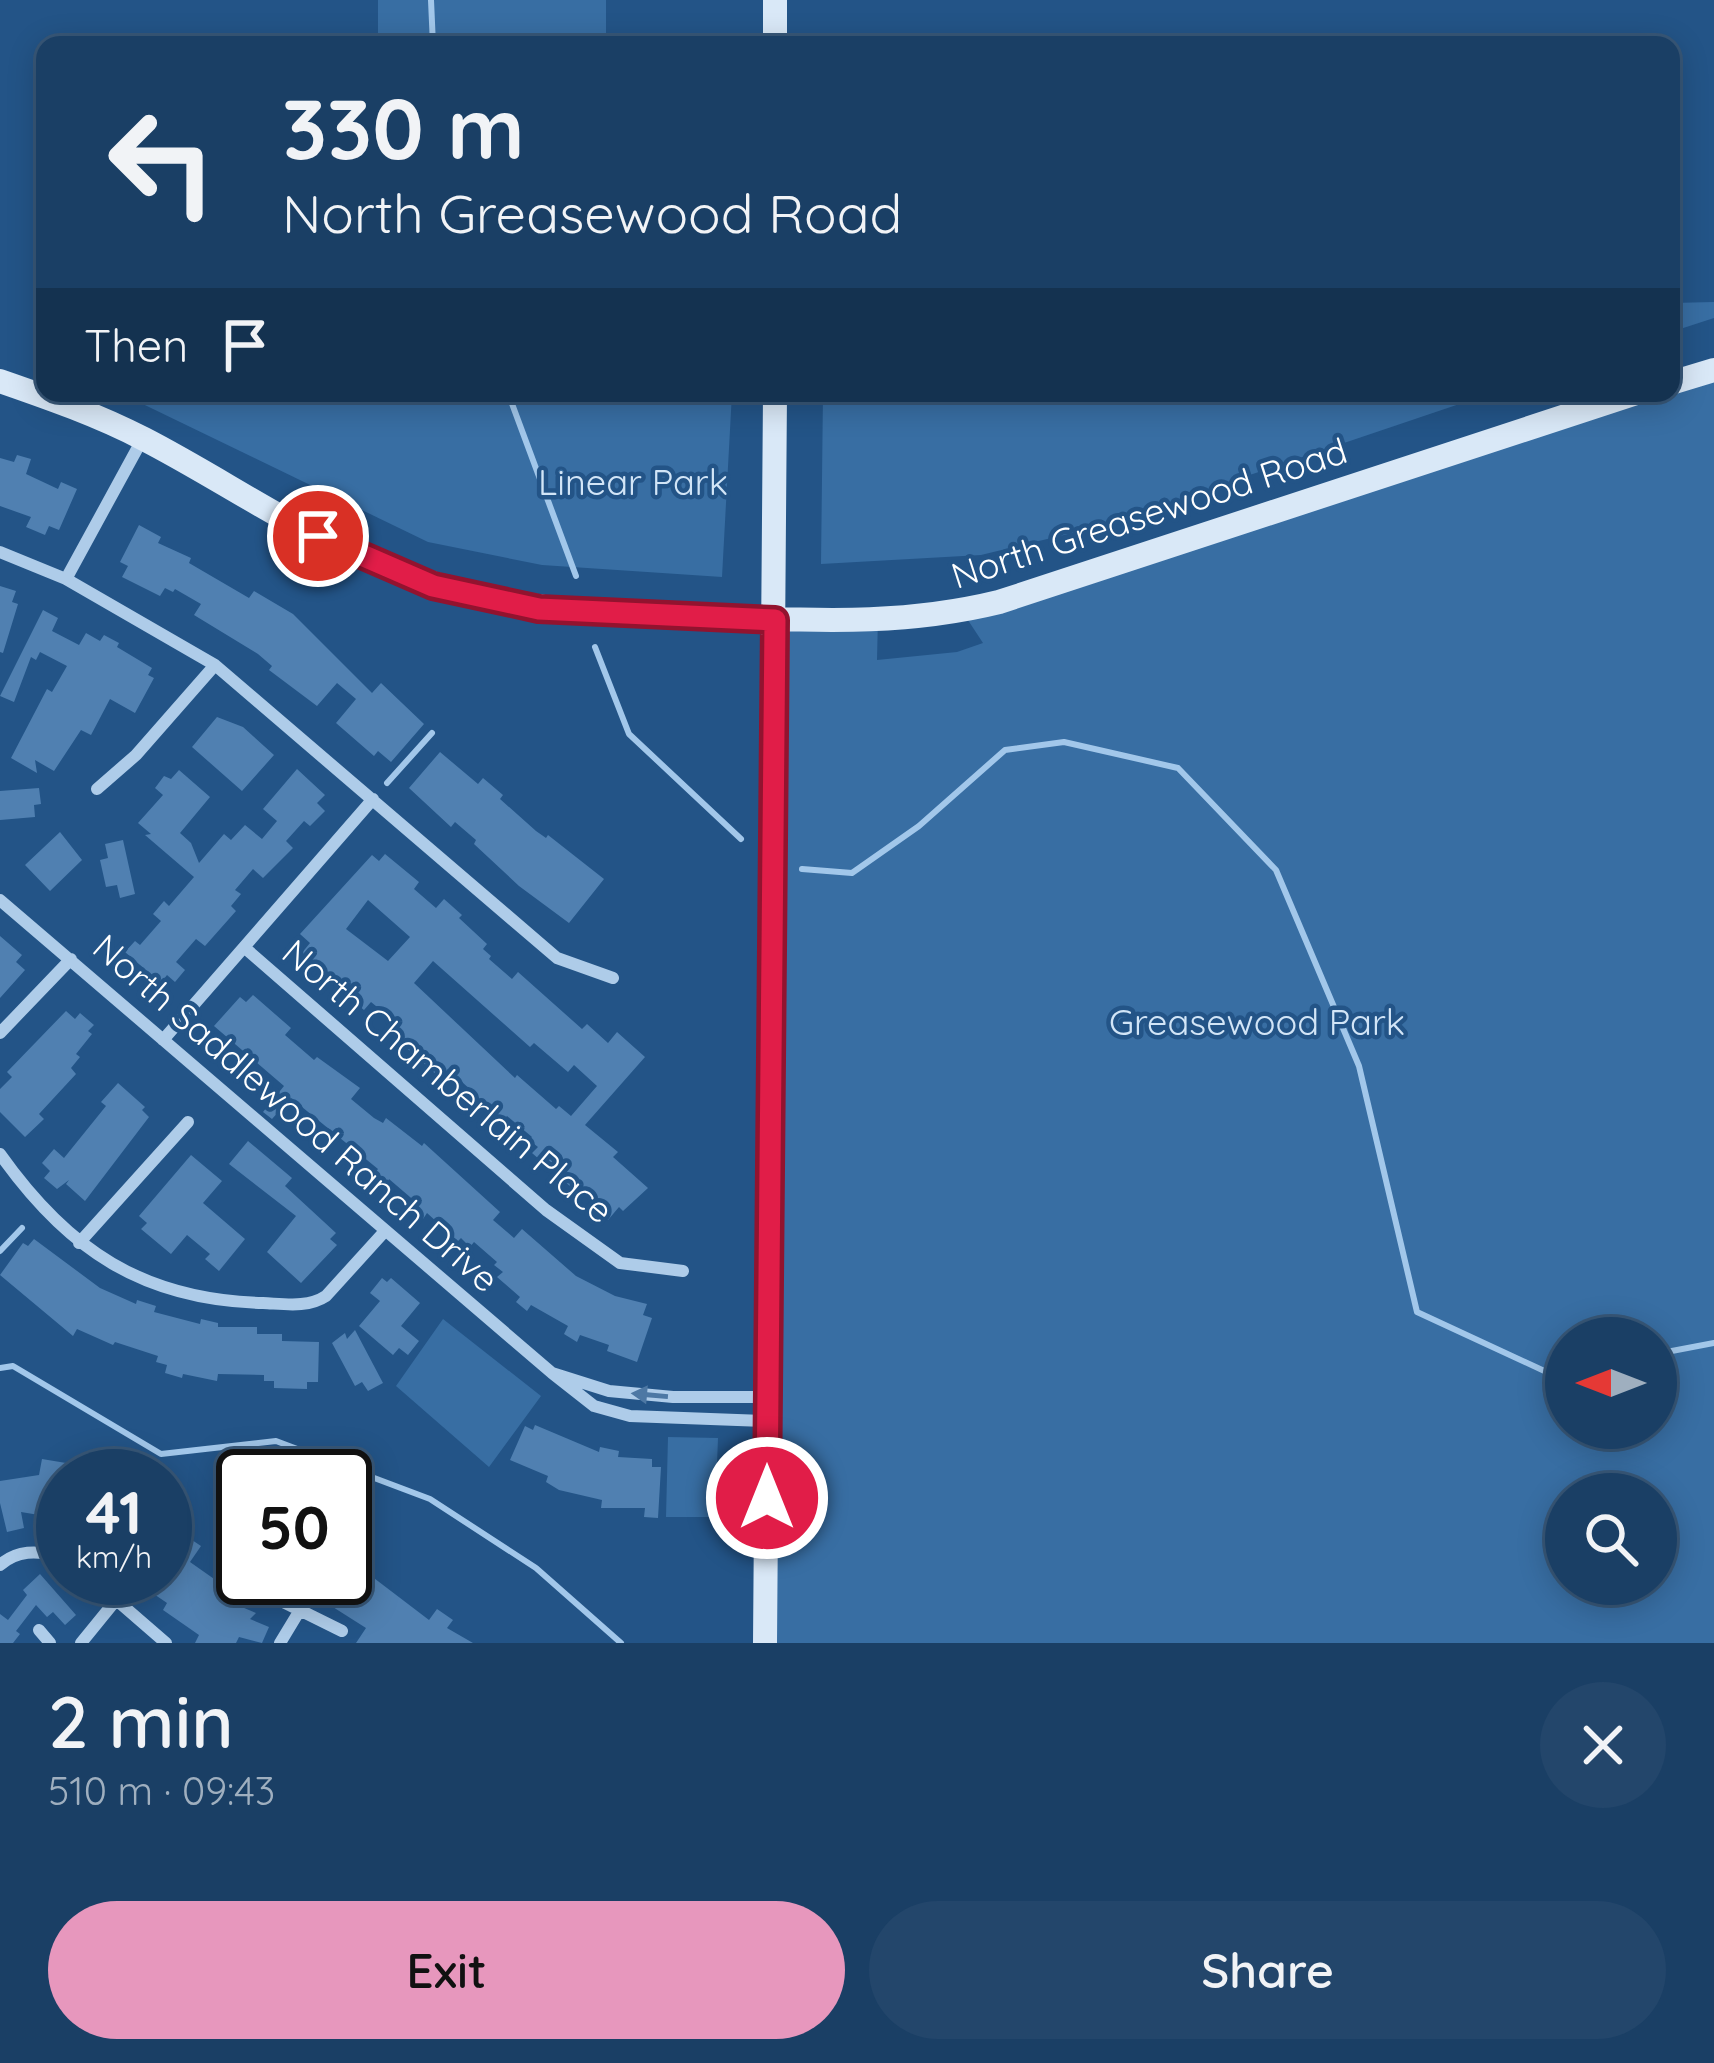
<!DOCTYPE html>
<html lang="en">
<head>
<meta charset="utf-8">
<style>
	:root { --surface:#1a3f65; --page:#23466b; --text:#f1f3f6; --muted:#9fafbf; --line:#385879; --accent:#e797bd }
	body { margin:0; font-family:Quicksand,sans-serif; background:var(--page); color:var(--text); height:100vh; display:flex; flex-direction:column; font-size:45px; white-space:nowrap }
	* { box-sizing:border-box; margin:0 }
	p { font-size:39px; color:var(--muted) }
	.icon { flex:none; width:66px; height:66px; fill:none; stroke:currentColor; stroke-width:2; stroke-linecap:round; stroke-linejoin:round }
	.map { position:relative; height:1643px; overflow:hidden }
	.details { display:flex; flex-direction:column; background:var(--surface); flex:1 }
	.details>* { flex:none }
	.top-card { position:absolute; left:36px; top:36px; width:1644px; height:366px; border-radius:24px; box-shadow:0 6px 30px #0003,0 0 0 3px var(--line); background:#1a3f65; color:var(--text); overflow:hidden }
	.needle { width:78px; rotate:270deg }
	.buttons { position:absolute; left:1545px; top:1317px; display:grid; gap:24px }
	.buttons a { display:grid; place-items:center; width:132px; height:132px; border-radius:50%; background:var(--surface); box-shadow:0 6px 30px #0003,0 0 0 3px var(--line); font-size:60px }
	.speed { position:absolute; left:36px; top:1449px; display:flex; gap:24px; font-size:60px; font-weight:700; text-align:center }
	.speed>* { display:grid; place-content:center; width:156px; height:156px; border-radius:50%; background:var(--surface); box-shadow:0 6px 30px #0003,0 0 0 3px var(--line); line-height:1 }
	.speed small { font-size:30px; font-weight:400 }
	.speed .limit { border:6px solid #111; border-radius:18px; background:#fff; color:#111 }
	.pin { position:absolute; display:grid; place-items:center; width:102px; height:102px; color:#fff; margin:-51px; border:6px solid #fff; border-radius:50%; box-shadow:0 3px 12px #0007 }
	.me { position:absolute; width:132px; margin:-66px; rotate:0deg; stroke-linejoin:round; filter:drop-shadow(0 0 9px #0008) }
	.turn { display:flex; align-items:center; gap:42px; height:252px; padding:0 48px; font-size:54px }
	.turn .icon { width:156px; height:156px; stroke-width:2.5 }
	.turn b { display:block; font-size:84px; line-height:102px }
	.then { display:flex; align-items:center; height:114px; padding:0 48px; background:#0003; gap:24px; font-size:45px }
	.round { display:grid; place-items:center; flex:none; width:126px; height:126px; border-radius:63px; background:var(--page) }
	.headline { display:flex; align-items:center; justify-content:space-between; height:204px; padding:0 48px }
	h1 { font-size:72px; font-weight:600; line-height:90px }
	.primary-button { display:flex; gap:24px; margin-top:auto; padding:24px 48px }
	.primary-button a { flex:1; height:138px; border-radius:72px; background:var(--accent); color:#111; font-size:48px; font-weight:600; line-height:138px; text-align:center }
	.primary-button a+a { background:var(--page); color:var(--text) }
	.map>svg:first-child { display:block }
	.green { fill:#386ea3; fill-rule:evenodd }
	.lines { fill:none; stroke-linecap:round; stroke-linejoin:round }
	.stream { stroke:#a2c7ea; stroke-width:6 }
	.building { fill:#5080b1; fill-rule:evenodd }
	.street { stroke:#aecce9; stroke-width:12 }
	.secondary { stroke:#d9e8f7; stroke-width:24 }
	.oneway { fill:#4d78a4 }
	.route-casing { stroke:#92132f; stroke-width:30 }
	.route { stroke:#e11d48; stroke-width:21 }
	.labels { text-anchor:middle; stroke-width:9; stroke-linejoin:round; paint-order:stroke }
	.park-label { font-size:36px; fill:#d2e5f7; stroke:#235487 }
	.street-label { font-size:36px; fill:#fff; stroke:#235487 }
</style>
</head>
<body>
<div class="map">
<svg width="1714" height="1643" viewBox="0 0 1714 1643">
	<rect width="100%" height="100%" fill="#235487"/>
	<!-- green -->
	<path class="green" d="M378,0H606V45H378Z
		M1714,302V318L1671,332V303Z
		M1714,374V1643H766L767,1397L786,620L878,617L877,660L957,652L983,643L962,611L1326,485L1648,393H1671ZM1566,1338H1656V1428H1566ZM1566,1494H1656V1584H1566Z
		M120,393H732L722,577L542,565L428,542Z
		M823,393H1492L1093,528L981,555L821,564Z
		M443,1319L541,1396L489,1467L396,1386Z
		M668,1437L718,1438L715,1517H666Z"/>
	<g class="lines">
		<!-- stream -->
		<path class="stream" d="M431,0L433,45
			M508,393L576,576
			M595,647L629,734L741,839
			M387,783L432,733
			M802,869L852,873L919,826L1005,750L1064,742L1178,768L1276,870L1359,1066L1417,1312L1553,1375L1566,1372
			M0,1251L22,1228
			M1656,1354L1714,1343
			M0,1368L13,1366L161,1454L276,1441L430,1499L536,1568L621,1643"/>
	</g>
	<!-- building -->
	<path class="building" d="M17,455L31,459L26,474L58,489L61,482L77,489L59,530L49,526L45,535L26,527L31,517L0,506V458L14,462Z
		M139,525L161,537L158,543L191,558L189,563L249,598L254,591L293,614L372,693L381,683L424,724L391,762L378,751L374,756L336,723L356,699L337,683L317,706L269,670L272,666L258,654L194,615L201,604L175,589L173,592L165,588L160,596L122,577L128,566L120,562Z
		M0,586L16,591L12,602L18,604L3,653L0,652Z
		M43,610L58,618L52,631L79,645L86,633L100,641L104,635L119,643L117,647L152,668L148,675L154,678L135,713L110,699L91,735L81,730L54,771L35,760L37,773L11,758L47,689L52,692L67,666L40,652L36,660L31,657L14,702L0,696Z
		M217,717L243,727L274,755L242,791L192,747Z
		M440,752L478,784L483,778L503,795L500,799L536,831L546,838L548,835L604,879L569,923L519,886L474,844L476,840L455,822L451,827L409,788Z
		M297,769L325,795L317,803L325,811L310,826L304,821L286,841L293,848L263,878L253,869L235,890L241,894L231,906L236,911L205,946L196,939L176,962L185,970L175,982L167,975L161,983L125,952L135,941L140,945L161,921L153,914L164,901L169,906L194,877L145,835L151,834L138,823L163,795L155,788L164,776L171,779L179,770L210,797L180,833L191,843L199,863L224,834L231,840L245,825L262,839L277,821L263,809Z
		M39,788L41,804L34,805L35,817L0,820V791Z
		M60,832L82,860L50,891L25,865Z
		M123,840L135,894L120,898L117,885L106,887L100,860L108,858L105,844Z
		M385,854L419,882L414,889L436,908L444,899L462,915L459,918L487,944L483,949L491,956L489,959L512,979L518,972L582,1029L587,1024L608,1043L617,1032L645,1057L585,1125L618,1152L613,1157L648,1188L623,1211L619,1207L608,1220L591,1207L596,1201L575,1181L571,1187L532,1153L538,1147L529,1140L532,1137L507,1116L502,1122L483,1106L480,1109L469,1099L474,1093L448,1069L440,1078L398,1040L403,1033L395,1027L398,1024L371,1002L364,1010L352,1000L358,993L337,976L333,981L301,954L310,943L300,934L372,855L379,861ZM368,900L410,937L388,961L346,929ZM433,961L530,1047L534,1043L568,1072L574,1065L597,1086L571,1116L559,1106L556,1109L517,1075L515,1078L414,983Z
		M0,936L22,955L16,962L25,970L0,998Z
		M253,995L291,1028L285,1035L314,1060L317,1057L360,1088L351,1099L374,1118L383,1123L386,1118L422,1146L424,1143L500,1212L493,1220L514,1238L522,1229L576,1276L615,1296L647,1304L643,1315L652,1318L637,1362L607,1351L609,1345L580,1335L577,1342L564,1334L568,1326L531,1305L527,1311L516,1302L520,1297L497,1277L503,1272L494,1265L497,1262L474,1242L470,1247L461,1238L458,1241L427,1213L423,1219L411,1210L417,1203L389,1179L386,1187L373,1176L378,1169L291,1098L272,1119L263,1112L284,1086L214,1026L240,997L246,1002Z
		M66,1011L75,1019L80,1013L94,1025L88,1031L92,1034L76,1054L80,1057L71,1068L76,1074L39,1114L44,1119L25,1137L0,1112V1089L12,1077L7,1072Z
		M118,1083L145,1107L142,1110L149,1117L85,1201L66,1184L69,1180L57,1189L44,1178L50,1171L42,1163L54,1149L64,1158L106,1106L101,1102Z
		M248,1141L292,1178L285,1186L336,1233L330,1239L337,1245L301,1283L267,1252L296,1216L229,1164Z
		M191,1155L222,1181L203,1203L245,1239L219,1271L205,1259L210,1254L187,1235L171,1254L141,1229L147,1223L139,1216Z
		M34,1239L100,1288L136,1304L137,1300L156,1306L154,1312L200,1324L201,1319L218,1323V1327H257V1334H282V1341L319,1342L318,1382H307V1389L274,1388V1381H264V1375L218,1374L217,1381L183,1374L182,1378L165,1373L167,1365L156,1362L158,1356L115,1342L113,1345L77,1329L73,1336L0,1275L23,1243L28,1246Z
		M382,1278L387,1282L391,1278L420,1303L401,1326L419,1341L408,1355L399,1348L393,1355L359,1326L380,1301L370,1293Z
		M355,1330L383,1383L368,1391L362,1382L355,1386L332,1343L345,1333L347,1339Z
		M535,1425L599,1452L600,1447L619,1451L618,1457L652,1459V1467H661L658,1518L644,1517L645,1508H601L602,1500L559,1490L546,1482L548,1476L510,1460L525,1426L533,1430Z
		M42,1459L66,1463L57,1518L21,1512L24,1528L7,1532L0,1503V1481L39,1475Z
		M183,1534L201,1546L190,1562L217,1581L243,1539V1568L223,1599L256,1613L250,1619L269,1627L262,1643L239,1637L236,1643H195L199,1635L163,1610L167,1603L145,1588L152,1578H165V1542L173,1548Z
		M345,1556L429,1620L437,1609L453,1620L447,1628L473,1643H356L366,1628L325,1602L323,1605L306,1593L304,1597L276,1578H345Z
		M40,1574L76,1615L65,1625L53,1612L47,1617L36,1605L16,1631L20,1634L13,1643H0V1614L8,1620L27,1595L23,1590Z"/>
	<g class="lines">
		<!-- street -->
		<path class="street" d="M0,552L66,579L215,665L557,958L613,978
			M66,579L143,438
			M97,789L136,755L215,665
			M0,900L552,1373
			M245,948L546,1210L620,1263L683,1271
			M0,1033L71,959
			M163,1040L373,799
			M0,1154C68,1250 143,1300 263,1303C285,1304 308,1308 326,1296L385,1231
			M79,1243L188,1122
			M766,1397H673L609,1391L552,1373L594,1406L630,1416L767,1421
			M0,1565C19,1548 39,1552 63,1555
			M91,1578L166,1643
			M253,1587L342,1631
			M39,1630L50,1643
			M81,1643L116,1600
			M280,1643L300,1610"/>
		<!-- secondary -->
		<path class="secondary" d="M775,0V45
			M0,381C49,398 98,415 144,439C214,475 280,521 352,553C485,613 594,614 736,618C828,621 909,624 999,602L1636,393
			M1671,383L1714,370
			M765,1643L775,393"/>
	</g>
	<!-- one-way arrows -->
	<defs><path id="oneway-solid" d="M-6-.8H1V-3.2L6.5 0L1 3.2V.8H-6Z" transform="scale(3)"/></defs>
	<use class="oneway" href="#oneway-solid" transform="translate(650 1395) rotate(-175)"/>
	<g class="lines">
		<defs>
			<path id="route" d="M318,536L433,586L539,609L775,620L767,1498"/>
		</defs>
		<!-- route casing -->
		<use href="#route" class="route-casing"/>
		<!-- route -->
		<use href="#route" class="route"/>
	</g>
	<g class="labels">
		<!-- park labels -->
		<g class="park-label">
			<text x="633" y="495">Linear Park</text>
			<text x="1257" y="1035">Greasewood Park</text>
		</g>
		<!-- street labels -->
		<g class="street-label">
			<text transform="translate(1149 513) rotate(-18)" y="13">North Greasewood Road</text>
			<text transform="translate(448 1081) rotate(40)" y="13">North Chamberlain Place</text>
			<text transform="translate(296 1113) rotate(41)" y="13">North Saddlewood Ranch Drive</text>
		</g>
	</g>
</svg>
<div class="buttons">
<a><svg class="needle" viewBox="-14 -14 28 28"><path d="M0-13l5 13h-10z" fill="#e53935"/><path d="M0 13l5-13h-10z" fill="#9fafbf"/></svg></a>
<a><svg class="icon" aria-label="search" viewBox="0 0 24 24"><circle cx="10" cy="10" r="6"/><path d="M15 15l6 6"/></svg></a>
</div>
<div class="speed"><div>41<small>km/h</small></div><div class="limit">50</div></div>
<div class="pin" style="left:318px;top:536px;background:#d93025"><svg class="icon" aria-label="arrive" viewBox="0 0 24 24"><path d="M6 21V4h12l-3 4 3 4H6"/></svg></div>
<svg class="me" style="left:767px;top:1498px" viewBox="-20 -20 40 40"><circle r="17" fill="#e11d48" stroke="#fff" stroke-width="3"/><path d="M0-11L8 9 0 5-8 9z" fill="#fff"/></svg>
<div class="top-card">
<div class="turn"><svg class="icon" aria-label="left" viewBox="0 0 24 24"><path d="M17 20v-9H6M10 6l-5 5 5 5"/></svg><div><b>330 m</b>North Greasewood Road</div></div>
<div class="then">Then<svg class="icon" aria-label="arrive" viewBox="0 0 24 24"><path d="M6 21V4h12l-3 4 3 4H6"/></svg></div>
</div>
</div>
<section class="details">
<div class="headline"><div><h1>2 min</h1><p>510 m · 09:43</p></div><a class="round"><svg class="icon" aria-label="close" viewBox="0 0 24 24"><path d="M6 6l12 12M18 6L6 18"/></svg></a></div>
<div class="primary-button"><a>Exit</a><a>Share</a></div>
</section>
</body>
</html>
